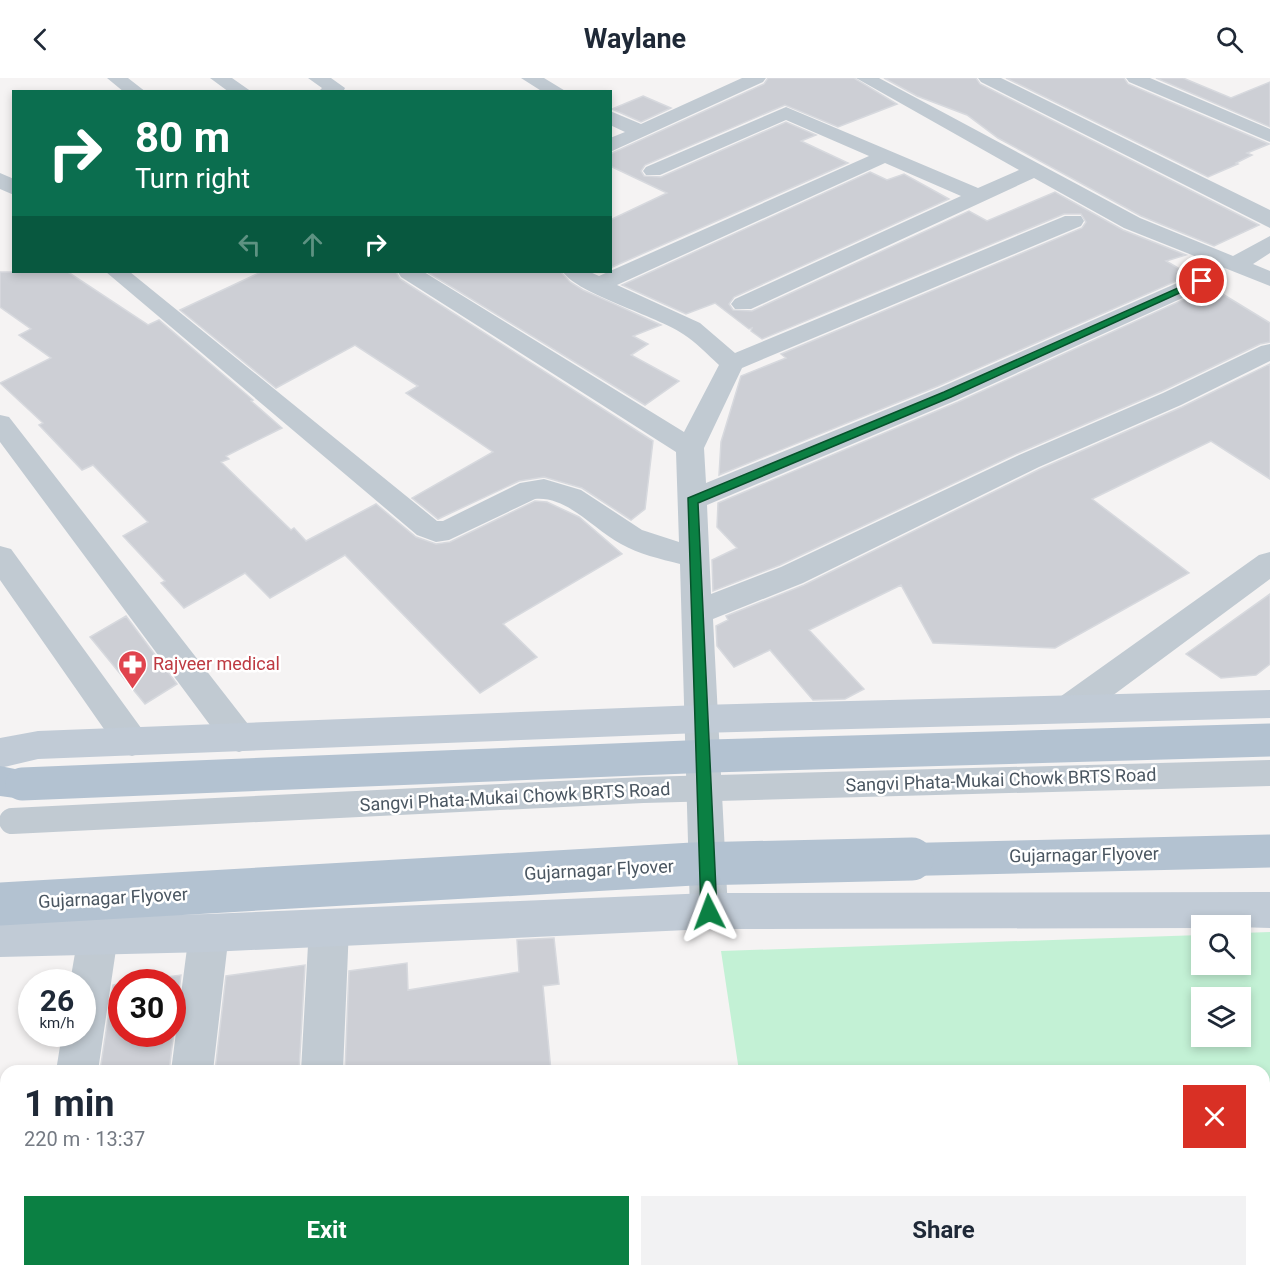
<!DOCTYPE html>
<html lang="en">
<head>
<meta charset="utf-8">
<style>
	:root { --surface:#fff; --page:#f2f2f3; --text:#1f2937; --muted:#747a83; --accent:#0b8043 }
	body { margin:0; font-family:Roboto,sans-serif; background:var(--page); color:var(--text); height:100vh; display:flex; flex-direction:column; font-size:22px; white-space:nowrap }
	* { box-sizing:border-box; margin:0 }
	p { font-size:20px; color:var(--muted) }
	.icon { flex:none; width:33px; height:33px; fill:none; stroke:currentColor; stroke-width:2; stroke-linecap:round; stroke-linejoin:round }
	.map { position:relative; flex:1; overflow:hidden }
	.drawer { position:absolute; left:0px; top:987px; width:1270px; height:212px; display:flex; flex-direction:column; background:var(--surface); border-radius:18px 18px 0 0; box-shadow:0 3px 9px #0003 }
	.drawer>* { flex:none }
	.guide { position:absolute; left:12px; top:12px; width:600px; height:183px; border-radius:0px; box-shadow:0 3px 9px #0003; background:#0b6e4f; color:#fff; overflow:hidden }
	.tools { position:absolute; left:1191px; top:837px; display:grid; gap:12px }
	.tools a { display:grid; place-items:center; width:60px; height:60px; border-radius:0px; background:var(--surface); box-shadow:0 3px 9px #0003; font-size:30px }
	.speed { position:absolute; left:18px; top:891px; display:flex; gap:12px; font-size:30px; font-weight:700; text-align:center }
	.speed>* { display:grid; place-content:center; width:78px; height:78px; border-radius:50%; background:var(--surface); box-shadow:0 3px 9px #0003; line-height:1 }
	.speed small { font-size:15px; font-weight:400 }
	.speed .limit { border:9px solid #d22; background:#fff; color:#111 }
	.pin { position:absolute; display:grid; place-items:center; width:51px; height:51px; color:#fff; margin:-26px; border:3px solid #fff; border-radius:50%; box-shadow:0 2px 6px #0007 }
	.me { position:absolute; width:66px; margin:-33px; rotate:357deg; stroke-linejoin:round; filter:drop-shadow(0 0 4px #0008) }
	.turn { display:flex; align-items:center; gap:21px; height:126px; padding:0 24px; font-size:27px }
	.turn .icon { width:78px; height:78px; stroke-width:2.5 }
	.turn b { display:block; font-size:42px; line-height:51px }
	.lanes { display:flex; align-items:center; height:57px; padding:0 24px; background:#0003; justify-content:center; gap:30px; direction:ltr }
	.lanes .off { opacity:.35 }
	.round { display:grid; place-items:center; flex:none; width:63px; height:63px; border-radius:0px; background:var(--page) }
	.head { display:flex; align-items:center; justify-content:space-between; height:102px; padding:0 24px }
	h1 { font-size:36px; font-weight:700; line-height:45px }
	.button { display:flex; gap:12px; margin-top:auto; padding:12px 24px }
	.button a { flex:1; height:69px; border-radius:0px; background:var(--accent); color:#fff; font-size:24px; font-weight:700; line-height:69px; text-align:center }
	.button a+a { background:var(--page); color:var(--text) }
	header { display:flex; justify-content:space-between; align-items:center; height:78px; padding:0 24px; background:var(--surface); font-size:27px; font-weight:700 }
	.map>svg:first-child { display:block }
	.green { fill:#c3f1d5; fill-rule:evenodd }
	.building { fill:#cdcfd5; stroke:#d7d9de; stroke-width:1.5 }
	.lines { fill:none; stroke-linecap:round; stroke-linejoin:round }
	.street { fill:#c1cad2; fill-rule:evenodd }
	.secondary { fill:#c1cbd6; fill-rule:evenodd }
	.primary { fill:#b3c2d1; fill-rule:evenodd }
	.lane-bridge { stroke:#c1cad2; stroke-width:26 }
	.primary-bridge-far1 { stroke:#b3c2d1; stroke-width:33 }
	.primary-bridge { stroke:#b3c2d1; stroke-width:43 }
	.route { fill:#0b8043; stroke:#07532c; stroke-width:1.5 }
	.labels { text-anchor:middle; stroke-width:5; stroke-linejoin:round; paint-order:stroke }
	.health-label { font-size:18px; fill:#be3a42; stroke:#fff; text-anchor:start }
	.street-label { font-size:18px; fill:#4a5661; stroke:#fff }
</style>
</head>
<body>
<header><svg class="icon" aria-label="back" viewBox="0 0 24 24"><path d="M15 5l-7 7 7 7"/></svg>Waylane<svg class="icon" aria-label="search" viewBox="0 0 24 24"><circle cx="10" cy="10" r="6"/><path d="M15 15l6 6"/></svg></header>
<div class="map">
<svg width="1270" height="1198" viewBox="0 0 1270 1198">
	<rect width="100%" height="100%" fill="#f5f3f3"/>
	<!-- green -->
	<path class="green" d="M1270,854V1198H772L771,1193L1264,1192V993H739L721,873L1201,857L1202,886H1240L1241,855ZM1202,920H1240V958H1202Z"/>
	<!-- building -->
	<path class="building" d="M768,0H854L897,26L838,49L785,27L645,87L641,93L644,98L661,99L786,44L816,57L801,63L848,85L610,190V142L667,115L610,88V76L764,6Z
		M884,0H976L980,6L1259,147L1214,168L1141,138L998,60L967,37L917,18Z
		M1006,0H1124L1128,6L1269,66L1247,75L1252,77L1236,85L1238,86L1208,99Z
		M1156,0H1183L1231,20L1270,4V49Z
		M643,18L671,30L641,44L612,31Z
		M870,94L887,102L904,96L949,121L734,219L729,226L733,232L752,233L969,133L987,143L1055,114L1123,152L1186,177L1166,183L1190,197L938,308L719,397L721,364L741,298L786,280L781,276L1082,150L1086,144L1081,136H1064L762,261L751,253L752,250L749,251L715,225L686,236L622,207Z
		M0,194H68L148,247L159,242L253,322L251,323L282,350L226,378L229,381L221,384L291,452L294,450L306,463L376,426L416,459L436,466L450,464L535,423L547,424L579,439L622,476L503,546L537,579L480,615L345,477L270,520L245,495L184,530L161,505L165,503L123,458L148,444L93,387L82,392L39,347L43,345L0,305L51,280L19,257L31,251L0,229Z
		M261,194H396L400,201L653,363L645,431L631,442L582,410L544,399L519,403L438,441L412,420L493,374L406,315L418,308L355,267L276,310L180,232Z
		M427,194H561L570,204L583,212L661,247L633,258L648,266L631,277L679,303L645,327Z
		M1211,209L1270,245V264L1260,266L1162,313L1018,375L780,487L713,513L712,482L737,470L717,449L718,425L958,324Z
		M1270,286V401L1211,363L1092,421L1189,495L1055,570L933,565L901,507L809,552L864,611L845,621L813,622L770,572L734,589L717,568L716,548L728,542L726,538L804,507L1040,391L1182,329Z
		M1270,516V586L1256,597L1221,600L1186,576Z
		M126,538L177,606L145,626L90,559Z
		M554,860L559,906L543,908L551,993H345L349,893L407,885L408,912L519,894L517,862Z
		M305,887L299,993H215L226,898Z
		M181,897L169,993H100L113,907L122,905V956H172V904H128Z"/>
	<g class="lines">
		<!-- street -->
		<path class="street" d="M107,0H128L146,14H124Z
			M210,0H232L252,14H229Z
			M308,0H331L345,10L343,14H318L322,10Z
			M521,0H544L567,14H543Z
			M742,0H766L763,4L610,74V60L625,54L610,47V33L641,46Z
			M856,0H879L1140,140L1233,178L1270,158V175L1253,186L1270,193V208L1124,150L1034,100L751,231H735L731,226L735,221L961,118L885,85L617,207L700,245L735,275L1065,138H1081L1084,143L1081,148L742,290L704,370L706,405L939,310L1193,198H1209L1213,203L1209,208L957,322L707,427L711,516L781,489L1019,377L1163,315L1261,268L1270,266V283L1181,327L1039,389L803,505L713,541L728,833L723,846L709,851L695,846L690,833L680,486C660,481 639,476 621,466C594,452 568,418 535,421L449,462L436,464L417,457L106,194H130L437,443H443L520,405L544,401L581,412L642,452L679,464L676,374L401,199L398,194H424L684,354L719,287C707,276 696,264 683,256C657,238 578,216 563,194H590L599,198L869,78L786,42L660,97H646L643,93L646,89L786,29L978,110L1019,92Z
			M978,0H1001L1270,132V150L981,4Z
			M1126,0H1150L1270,51V64L1129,4Z
			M0,95L14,101V117L0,111Z
			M0,337L9,339L251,650L256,660L251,670L239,674L227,670L0,364Z
			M0,468L11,471L144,654L149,664L144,674L132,678L120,674L0,502Z
			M1270,474V501L1081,641L1069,645L1057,641L1052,631L1057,621L1259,477Z
			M329,831L343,836L349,849L343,993H301L309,849L315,836Z
			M209,836L223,842L229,855L213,993H171L189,855L195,842Z
			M98,839L112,845L118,858L98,993H56L62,956H82V904H70L78,858L84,845Z
			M23,1192H71L70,1198H22Z
			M145,1192H193L192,1198H144Z
			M288,1192H336V1198H288Z"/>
		<!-- secondary -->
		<path class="secondary" d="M1270,612V640L700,655L38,681L0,690V660L38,653L700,627Z
			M1270,814V850L1202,848V850L709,851L209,874L0,879V841L209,836L709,815Z"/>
		<!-- primary -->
		<path class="primary" d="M0,688L35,695L40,706L35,717L22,721L0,718Z"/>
		<!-- lane-bridge -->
		<path class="lane-bridge" d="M12,743L643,712L1270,695"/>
		<!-- primary-bridge-far1 -->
		<path class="primary-bridge-far1" d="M22,706L711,678L1270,662
			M845,783L1270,773"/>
		<!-- primary-bridge -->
		<path class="primary-bridge" d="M0,826L693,786L912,781"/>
	</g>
	<!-- route -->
	<path class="route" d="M1198,201L1206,203L951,319L698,425L717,834L715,839L709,841L704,839L701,834L688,420L944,314Z"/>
	<!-- icons -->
	<defs>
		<symbol id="pharmacy-pin" viewBox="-11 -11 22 30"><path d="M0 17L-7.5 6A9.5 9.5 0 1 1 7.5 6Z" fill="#e0444e" stroke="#fff"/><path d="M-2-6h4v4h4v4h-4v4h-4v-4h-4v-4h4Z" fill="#fff"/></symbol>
	</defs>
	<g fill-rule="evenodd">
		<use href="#pharmacy-pin" x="116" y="570" width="33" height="45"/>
	</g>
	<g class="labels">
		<!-- health labels -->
		<g class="health-label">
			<text x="153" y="592">Rajveer medical</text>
		</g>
		<!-- street labels -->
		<g class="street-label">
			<text transform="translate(1001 702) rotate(-2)" y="6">Sangvi Phata-Mukai Chowk BRTS Road</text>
			<text transform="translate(515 719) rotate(-3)" y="6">Sangvi Phata-Mukai Chowk BRTS Road</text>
			<text transform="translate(1084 777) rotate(-1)" y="6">Gujarnagar Flyover</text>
			<text transform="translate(599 792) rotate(-3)" y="6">Gujarnagar Flyover</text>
			<text transform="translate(113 820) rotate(-3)" y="6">Gujarnagar Flyover</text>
		</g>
	</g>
</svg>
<div class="tools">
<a><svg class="icon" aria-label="search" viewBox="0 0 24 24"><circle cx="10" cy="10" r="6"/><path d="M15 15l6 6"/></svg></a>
<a><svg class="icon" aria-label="layers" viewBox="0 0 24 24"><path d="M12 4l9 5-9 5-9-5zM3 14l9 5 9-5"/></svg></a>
</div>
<div class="speed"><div>26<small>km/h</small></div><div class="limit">30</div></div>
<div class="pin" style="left:1202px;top:203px;background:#d93025"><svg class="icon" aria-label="arrive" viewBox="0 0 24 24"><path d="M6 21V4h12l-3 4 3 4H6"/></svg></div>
<svg class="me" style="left:709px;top:834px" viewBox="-20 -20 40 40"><path d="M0-17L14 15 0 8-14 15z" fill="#0b8043" stroke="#fff" stroke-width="4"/></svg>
<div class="guide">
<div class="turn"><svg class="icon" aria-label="right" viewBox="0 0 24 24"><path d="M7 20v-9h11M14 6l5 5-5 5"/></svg><div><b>80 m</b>Turn right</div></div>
<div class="lanes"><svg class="icon off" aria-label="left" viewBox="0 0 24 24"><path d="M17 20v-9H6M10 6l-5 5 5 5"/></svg><svg class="icon off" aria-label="ahead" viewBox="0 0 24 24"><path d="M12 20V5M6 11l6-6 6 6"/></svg><svg class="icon" aria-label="right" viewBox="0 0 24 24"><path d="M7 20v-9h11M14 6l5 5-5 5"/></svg></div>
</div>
<section class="drawer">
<div class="head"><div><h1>1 min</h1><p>220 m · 13:37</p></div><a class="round" style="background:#d93025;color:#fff"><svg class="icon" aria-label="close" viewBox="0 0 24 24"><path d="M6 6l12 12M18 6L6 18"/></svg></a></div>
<div class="button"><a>Exit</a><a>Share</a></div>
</section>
</div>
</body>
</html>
